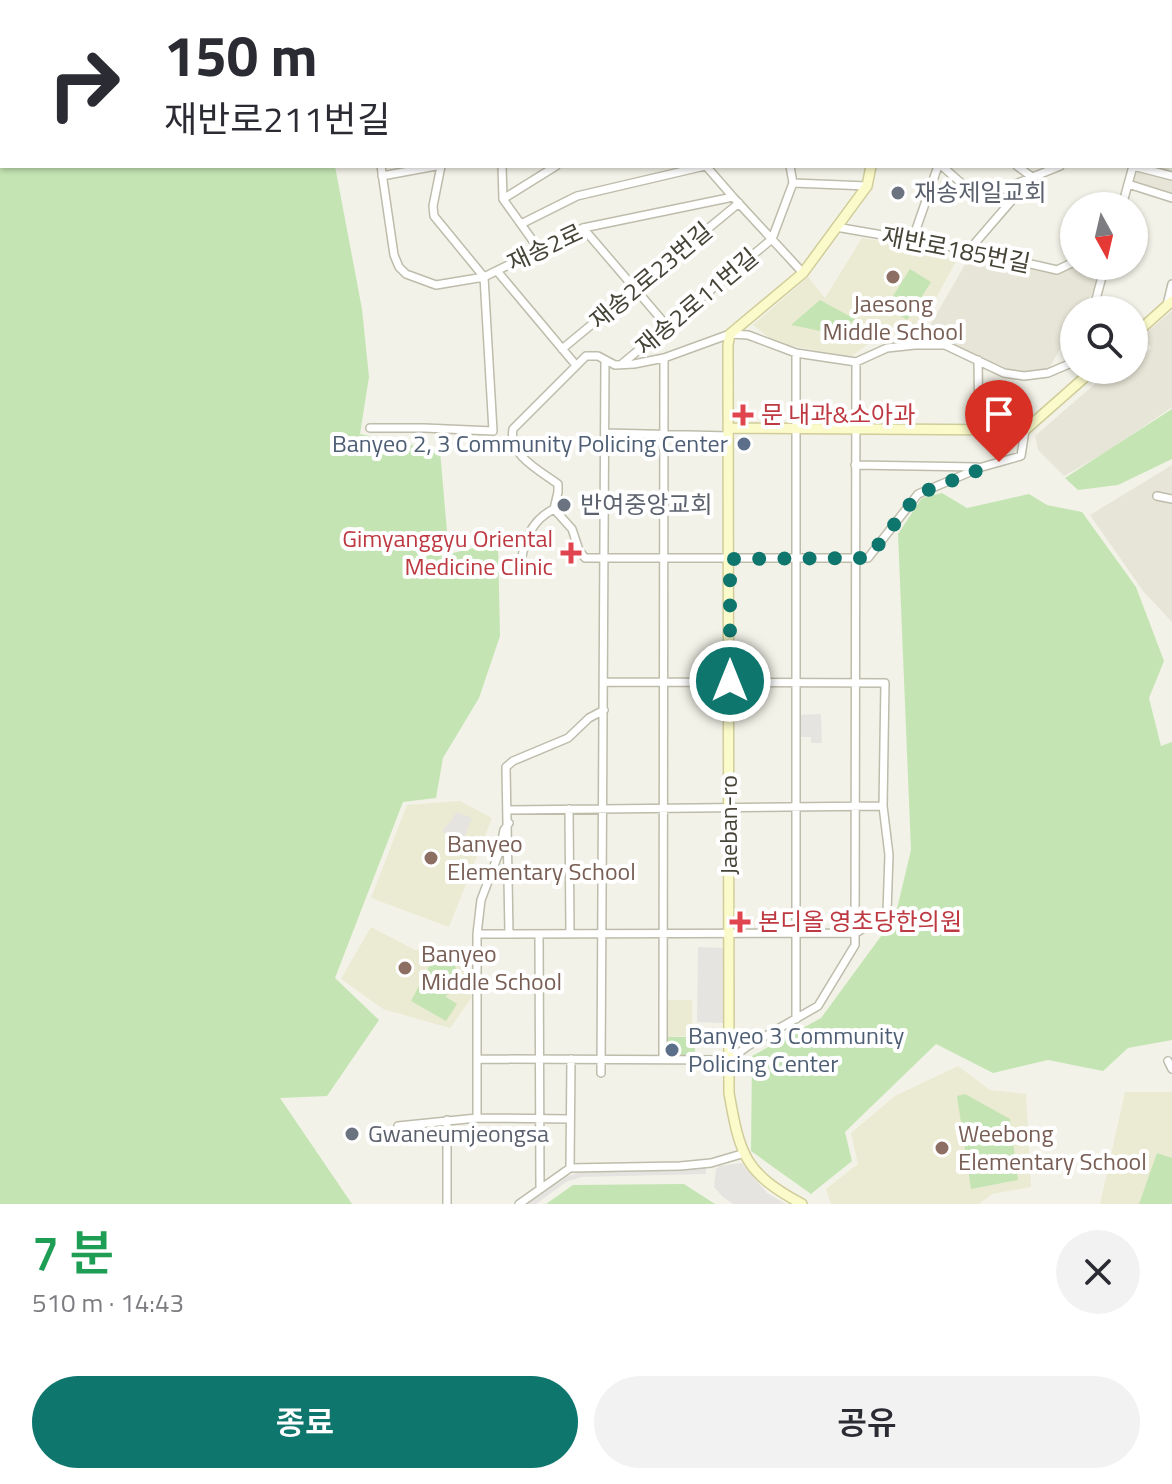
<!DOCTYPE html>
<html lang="ko">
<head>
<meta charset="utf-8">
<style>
	:root { --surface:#fff; --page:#f2f2f3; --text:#2b2b33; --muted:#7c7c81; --accent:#0f766e }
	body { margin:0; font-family:"Titillium Web","Noto Sans KR",sans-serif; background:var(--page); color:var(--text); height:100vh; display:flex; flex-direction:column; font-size:30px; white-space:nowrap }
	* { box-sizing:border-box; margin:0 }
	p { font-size:26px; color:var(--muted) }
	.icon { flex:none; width:44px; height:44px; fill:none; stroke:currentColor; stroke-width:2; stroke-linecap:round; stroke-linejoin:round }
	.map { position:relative; height:1204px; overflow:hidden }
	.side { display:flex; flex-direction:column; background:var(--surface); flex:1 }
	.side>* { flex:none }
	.top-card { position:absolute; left:0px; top:0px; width:1172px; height:168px; box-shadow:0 2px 6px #0004; background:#fff; color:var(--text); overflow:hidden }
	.needle { width:52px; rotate:172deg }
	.buttons { position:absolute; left:1060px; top:192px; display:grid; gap:16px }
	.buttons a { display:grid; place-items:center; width:88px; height:88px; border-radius:50%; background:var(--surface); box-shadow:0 2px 6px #0004; font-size:40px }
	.pin { position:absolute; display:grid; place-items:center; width:68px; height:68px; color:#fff; margin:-82px -34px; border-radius:50% 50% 50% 0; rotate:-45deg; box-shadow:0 0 8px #0007 }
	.pin .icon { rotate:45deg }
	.me { position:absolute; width:88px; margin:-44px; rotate:0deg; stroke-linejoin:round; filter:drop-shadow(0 0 6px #0008) }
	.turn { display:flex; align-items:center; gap:28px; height:168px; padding:0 32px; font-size:36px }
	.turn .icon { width:104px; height:104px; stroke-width:2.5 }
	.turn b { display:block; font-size:56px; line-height:68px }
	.round { display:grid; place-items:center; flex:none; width:84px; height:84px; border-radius:42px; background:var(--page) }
	.headline { display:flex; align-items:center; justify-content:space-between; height:136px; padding:0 32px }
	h1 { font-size:48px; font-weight:600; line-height:60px; color:#1e9e55 }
	.cta { display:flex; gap:16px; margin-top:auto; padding:16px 32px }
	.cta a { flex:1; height:92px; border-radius:48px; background:var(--accent); color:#fff; font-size:32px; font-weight:600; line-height:92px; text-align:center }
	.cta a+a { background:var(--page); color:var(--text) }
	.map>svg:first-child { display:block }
	.residential { fill:#e7e5d7 }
	.education { fill:#ebead3 }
	.green { fill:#c4e5b3 }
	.parking { fill:#e5e4e0 }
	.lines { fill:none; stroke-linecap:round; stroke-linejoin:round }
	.street-casing { stroke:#bebcab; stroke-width:10 }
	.secondary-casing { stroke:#d0cd9a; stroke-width:12 }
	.street { stroke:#fff; stroke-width:7 }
	.secondary { stroke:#fbfaca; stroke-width:9 }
	.route { stroke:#0f766e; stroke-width:14; stroke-dasharray:0 25.2 }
	.worship-dot { fill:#6b7280; stroke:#fff; stroke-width:3 }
	.education-dot { fill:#8d6e63; stroke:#fff; stroke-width:3 }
	.health-dot { fill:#e0444e; stroke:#fff; stroke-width:3 }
	.service-dot { fill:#5c6f8a; stroke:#fff; stroke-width:3 }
	.labels { text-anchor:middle; stroke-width:8; stroke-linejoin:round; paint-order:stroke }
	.worship-label { font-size:24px; fill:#5b616d; stroke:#fff; text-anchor:start }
	.street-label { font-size:24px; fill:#464337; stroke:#fff }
	.education-label { font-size:24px; fill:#785e54; stroke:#fff; text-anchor:start }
	.health-label { font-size:24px; fill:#be3a42; stroke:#fff; text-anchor:start }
	.service-label { font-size:24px; fill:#4e5e75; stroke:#fff; text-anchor:end }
</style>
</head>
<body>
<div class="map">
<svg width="1172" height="1204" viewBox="0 0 1172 1204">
	<rect width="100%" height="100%" fill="#f3f2e8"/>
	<!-- residential -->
	<path class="residential" d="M1170,87H1172V195L1133,184L1137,166H1170Z
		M971,254L1060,272L1074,266H1101L1096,286L1082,310H1074V325L1048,370L1022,375L949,343L921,341Z
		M1172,311V407L1108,451L1064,476L1038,450L1035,436L1111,370H1134V352L1139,359L1151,348L1142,336Z
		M1172,465V622L1143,591L1090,515Z"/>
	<!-- education -->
	<path class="education" d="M862,238L960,254L916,335L873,340L851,357L776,343L753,325L808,277L825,298Z
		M460,801L492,818L449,927L371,898L407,805Z
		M371,927L415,950L449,948L460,957L472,997L450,1028L383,1009L341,979Z
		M667,1000H692V1036L667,1037Z
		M958,1066L990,1090L1026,1094L1031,1187L992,1194L979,1204H831L826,1189L858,1164L851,1133L895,1096Z
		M1125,1092H1172V1204H1100Z"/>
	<!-- green -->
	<path class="green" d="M0,0H461L2,2V166H335L362,309L369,377L360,434L440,451L449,554L498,542L500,636L479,698L443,758L436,798L403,802L335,978L379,1020L327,1096L280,1098L352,1204H0Z
		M910,269L931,282L907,320L886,307Z
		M820,300L855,319L840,335L791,325Z
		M1172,409V459L1118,485L1078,490L1065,478Z
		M942,493L967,508L1029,494L1047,505L1082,512L1136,587L1164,661L1149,698L1161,746L1172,742V1040L1128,1048L1103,1071L1048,1060L993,1073L936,1044L845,1132L852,1161L811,1194L751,1151L752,1056L821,1018L895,917L911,850L898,534L922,498Z
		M440,957L454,961L457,973L446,997L457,1004L446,1021L411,1001L431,963Z
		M663,1037H695V1059H663Z
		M965,1094L1010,1119L1018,1180L971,1189L957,1096Z
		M1157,1153L1172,1158V1204H1139Z
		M684,1184L715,1204H546L573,1185Z"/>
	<!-- parking -->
	<path class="parking" d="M821,714L822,743H811V737H797L796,715Z
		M457,812L472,818L463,840L442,832Z
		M698,947L724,948L723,1023L697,1022Z
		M742,1163L767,1193L786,1204H733L723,1197L714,1187L716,1169L719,1166Z
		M706,1168V1174L581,1177L566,1182L536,1204H527L564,1177L578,1173Z"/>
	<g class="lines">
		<defs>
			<path id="street" d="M534,0L538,2
				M687,0L690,2
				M759,0L761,2
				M826,0L829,2
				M891,0L893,2
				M1046,0L1049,2
				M665,2L667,0
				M791,2L792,0
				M987,2L988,0
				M1155,2L1157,0
				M1170,18H1172
				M1170,84L1172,85
				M381,166L394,255L399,267L406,274L436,285L484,277L583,228L733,197L803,273
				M502,166L503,199L538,248
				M706,166L733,197
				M942,166C958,180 969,194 991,194L1060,166
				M382,176L436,166
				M793,183L867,186
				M1128,184L1172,198
				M503,199L556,166
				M1122,206L1133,166L1172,176
				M521,224L577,196L705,166
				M836,227L969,250L1057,270L1074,262
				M583,228L667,326
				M912,241L938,166
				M969,250L1032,177L1017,166
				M497,271L575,364
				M1167,305L1172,284
				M1093,310L1105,266
				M562,349L739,203
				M796,353V1019
				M978,360L979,430
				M623,363L772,239L793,183L790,166
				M370,428H424L493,431L484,277L434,216L433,206L441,166
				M1025,430L1021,456L982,467L918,494L868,558H585L579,550L572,529L554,509L558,492V484C539,470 508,455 513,429L586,356H598L615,365L634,364L664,358L730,334L748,335L796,353L856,362L887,348L915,345H945L1004,373L1024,376L1048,373L1074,362
				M605,433L729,436
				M855,465L977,467
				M1157,496L1172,499
				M521,565C523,542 531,520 554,509
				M604,682L885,683L883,806L889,855L887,912L856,933
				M569,809L570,934
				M509,810L883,806
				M477,934L856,933
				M509,934L506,767L513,761L568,738L589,718L604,710
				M539,934L540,1188
				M477,1059L729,1060L748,1046L818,1006L855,945L856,362
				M663,1059L664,358
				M1168,1061L1172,1069
				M601,1073L605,360
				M477,1118V934L481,900L500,850L504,830L509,823
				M447,1120V1204
				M398,1126L477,1118L570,1119
				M570,1168L571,1059
				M519,1204L570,1168L680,1166L711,1163L745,1153"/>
			<path id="secondary" d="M911,2L912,0
				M1134,335L1172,301
				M729,428L1025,430L1093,370
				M802,1204C745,1173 740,1156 729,1093L728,345L730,334L803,273L867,186L871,166"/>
		</defs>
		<!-- street casing -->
		<use href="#street" class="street-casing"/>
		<!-- secondary casing -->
		<use href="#secondary" class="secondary-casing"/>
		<!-- street -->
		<use href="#street" class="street"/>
		<!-- secondary -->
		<use href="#secondary" class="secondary"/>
	</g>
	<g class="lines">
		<!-- route -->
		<path class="route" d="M730,681V559L868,558L918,494L999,462"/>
	</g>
	<!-- markers -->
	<g class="worship-dot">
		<circle cx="898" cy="193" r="8"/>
		<circle cx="564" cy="505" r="8"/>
		<circle cx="352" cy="1134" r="8"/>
	</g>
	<g class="education-dot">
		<circle cx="893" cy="277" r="8"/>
		<circle cx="431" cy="858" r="8"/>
		<circle cx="405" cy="968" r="8"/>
		<circle cx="942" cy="1148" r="8"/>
	</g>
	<g class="health-dot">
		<path d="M739 403h8v8h8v8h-8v8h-8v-8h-8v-8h8z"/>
		<path d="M567 541h8v8h8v8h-8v8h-8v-8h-8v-8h8z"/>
		<path d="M736 910h8v8h8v8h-8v8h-8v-8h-8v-8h8z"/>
	</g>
	<g class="service-dot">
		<circle cx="744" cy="444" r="8"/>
		<circle cx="672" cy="1050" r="8"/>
	</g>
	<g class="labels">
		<!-- worship labels -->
		<g class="worship-label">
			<text x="914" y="201">재송제일교회</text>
			<text x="580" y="513">반여중앙교회</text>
			<text x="368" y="1142">Gwaneumjeongsa</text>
		</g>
		<!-- street labels -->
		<g class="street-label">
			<text transform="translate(545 248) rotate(-25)" y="8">재송2로</text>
			<text transform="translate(956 250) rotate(11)" y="8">재반로185번길</text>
			<text transform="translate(651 276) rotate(-40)" y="8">재송2로23번길</text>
			<text transform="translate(697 302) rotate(-40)" y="8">재송2로11번길</text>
			<text transform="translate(729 825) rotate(-90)" y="8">Jaeban-ro</text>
		</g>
		<!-- education labels -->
		<g class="education-label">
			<text x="893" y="312" text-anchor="middle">Jaesong<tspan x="893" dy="28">Middle School</tspan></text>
			<text x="447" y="852">Banyeo<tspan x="447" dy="28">Elementary School</tspan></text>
			<text x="421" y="962">Banyeo<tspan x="421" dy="28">Middle School</tspan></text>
			<text x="958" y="1142">Weebong<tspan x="958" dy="28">Elementary School</tspan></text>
		</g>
		<!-- health labels -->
		<g class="health-label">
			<text x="761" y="423">문 내과&amp;소아과</text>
			<text x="553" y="547" text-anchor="end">Gimyanggyu Oriental<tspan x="553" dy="28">Medicine Clinic</tspan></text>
			<text x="758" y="930">본디올 영초당한의원</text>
		</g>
		<!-- service labels -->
		<g class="service-label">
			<text x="728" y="452">Banyeo 2, 3 Community Policing Center</text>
			<text x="688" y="1044" text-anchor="start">Banyeo 3 Community<tspan x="688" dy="28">Policing Center</tspan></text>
		</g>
	</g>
</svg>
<div class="buttons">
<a><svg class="needle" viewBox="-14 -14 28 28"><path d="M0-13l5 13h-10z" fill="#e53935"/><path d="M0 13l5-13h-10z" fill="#7c7c81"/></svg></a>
<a><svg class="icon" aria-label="search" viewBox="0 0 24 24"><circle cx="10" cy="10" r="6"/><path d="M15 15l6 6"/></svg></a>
</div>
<div class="pin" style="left:999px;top:462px;background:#d93025"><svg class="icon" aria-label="arrive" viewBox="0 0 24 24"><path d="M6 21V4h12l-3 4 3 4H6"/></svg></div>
<svg class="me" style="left:730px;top:681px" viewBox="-20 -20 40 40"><circle r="17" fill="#0f766e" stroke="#fff" stroke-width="3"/><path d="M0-11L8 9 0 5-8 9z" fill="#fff"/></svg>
<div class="top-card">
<div class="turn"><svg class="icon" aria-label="right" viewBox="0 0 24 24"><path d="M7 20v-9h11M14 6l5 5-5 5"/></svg><div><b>150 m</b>재반로211번길</div></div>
</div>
</div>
<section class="side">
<div class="headline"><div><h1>7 분</h1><p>510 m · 14:43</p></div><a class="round"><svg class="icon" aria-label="close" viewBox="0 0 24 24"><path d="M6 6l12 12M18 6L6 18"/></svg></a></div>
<div class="cta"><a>종료</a><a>공유</a></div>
</section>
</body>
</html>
